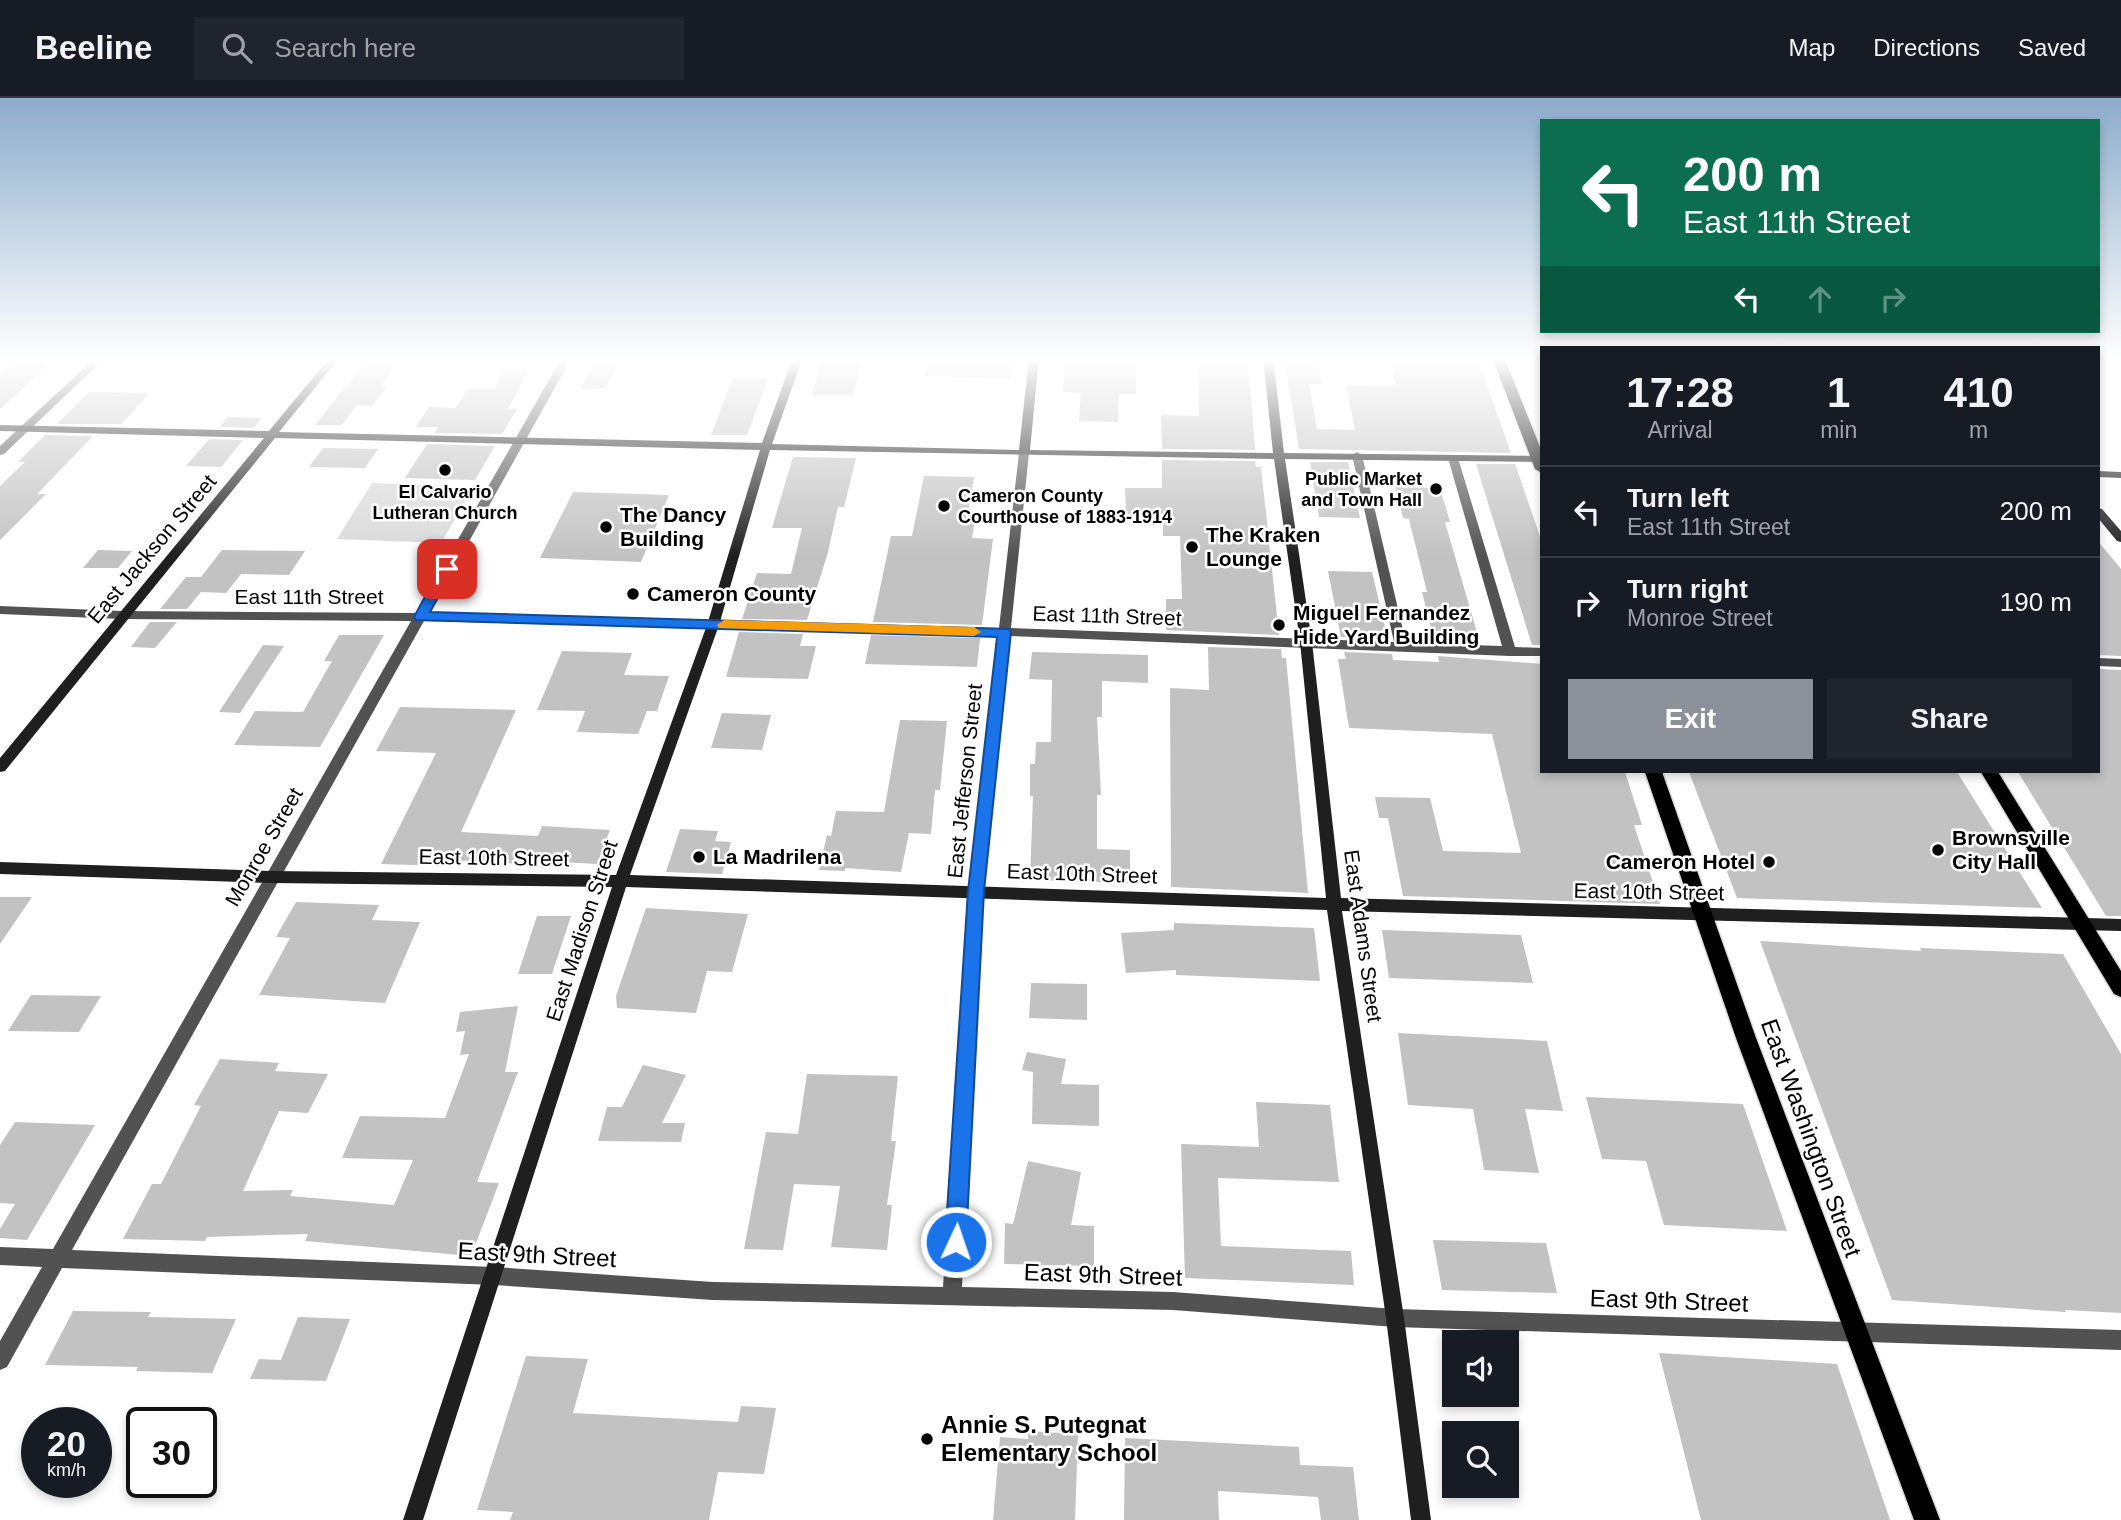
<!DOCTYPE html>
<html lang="en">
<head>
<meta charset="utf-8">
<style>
	:root { --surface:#171b24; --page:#20242c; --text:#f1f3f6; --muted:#9ea1a6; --line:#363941; --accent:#8c9099 }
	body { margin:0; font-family:Arial,sans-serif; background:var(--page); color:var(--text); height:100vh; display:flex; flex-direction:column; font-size:26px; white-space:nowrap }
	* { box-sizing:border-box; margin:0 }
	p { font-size:23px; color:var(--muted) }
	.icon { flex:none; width:38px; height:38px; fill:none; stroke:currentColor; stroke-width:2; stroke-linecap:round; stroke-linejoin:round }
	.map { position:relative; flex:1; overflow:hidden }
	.panel { position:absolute; left:1540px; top:248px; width:560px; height:427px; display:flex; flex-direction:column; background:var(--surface); border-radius:0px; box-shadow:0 4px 10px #0003 }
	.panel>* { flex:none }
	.banner { position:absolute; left:1540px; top:21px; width:560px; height:214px; border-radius:0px; box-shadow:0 4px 10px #0003; background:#0b6e4f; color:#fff; overflow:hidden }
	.fabs { position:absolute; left:1442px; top:1232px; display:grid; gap:14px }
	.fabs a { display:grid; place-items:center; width:77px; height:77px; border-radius:0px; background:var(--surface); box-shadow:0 4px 10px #0003; font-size:35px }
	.speed { position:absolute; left:21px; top:1309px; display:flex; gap:14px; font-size:35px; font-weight:700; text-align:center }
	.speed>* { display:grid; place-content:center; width:91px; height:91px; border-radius:50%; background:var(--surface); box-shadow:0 4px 10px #0003; line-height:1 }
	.speed small { font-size:18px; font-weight:400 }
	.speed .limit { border:4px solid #111; border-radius:10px; background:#fff; color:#111 }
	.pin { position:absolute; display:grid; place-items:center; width:60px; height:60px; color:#fff; margin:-30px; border-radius:14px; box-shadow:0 4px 10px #0006 }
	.me { position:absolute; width:77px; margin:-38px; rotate:3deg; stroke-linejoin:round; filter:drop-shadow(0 0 5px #0008) }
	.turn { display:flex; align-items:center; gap:24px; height:147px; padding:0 28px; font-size:32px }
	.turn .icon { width:91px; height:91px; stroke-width:2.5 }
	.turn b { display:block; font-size:49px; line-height:60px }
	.lanes { display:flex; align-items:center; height:66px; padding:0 28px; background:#0003; justify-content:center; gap:35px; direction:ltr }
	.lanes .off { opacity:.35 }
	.eta { display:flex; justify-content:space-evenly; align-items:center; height:119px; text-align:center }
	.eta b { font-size:42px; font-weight:700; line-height:49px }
	.cta { display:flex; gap:14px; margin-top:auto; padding:14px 28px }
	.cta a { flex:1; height:80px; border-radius:0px; background:var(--accent); color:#fff; font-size:28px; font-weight:700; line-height:80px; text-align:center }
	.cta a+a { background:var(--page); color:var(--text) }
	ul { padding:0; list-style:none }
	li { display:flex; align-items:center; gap:21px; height:91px; padding:0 28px; border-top:2px solid var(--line) }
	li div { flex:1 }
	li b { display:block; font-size:26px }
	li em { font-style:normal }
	header { display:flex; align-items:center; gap:42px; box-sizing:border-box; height:98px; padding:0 35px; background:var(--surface); border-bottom:2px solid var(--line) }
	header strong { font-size:33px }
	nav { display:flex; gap:38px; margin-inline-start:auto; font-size:24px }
	.search { width:490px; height:63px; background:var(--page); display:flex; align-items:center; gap:18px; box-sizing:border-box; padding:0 24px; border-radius:0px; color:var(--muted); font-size:26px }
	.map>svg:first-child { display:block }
	.green { fill:#d9d9d9 }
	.building { fill:#c2c2c2 }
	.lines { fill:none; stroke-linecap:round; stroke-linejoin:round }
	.primary-casing { stroke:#dbdbdb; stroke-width:3 }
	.street { fill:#525252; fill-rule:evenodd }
	.secondary { fill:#1f1f1f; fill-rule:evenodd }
	.primary { fill:#000; fill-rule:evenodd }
	.route { fill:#1a73e8; stroke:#114b97; stroke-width:2 }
	.slow { fill:#f59e0b }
	.poi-dot { fill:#000; stroke:#fff; stroke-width:2.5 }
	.labels { text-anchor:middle; stroke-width:5; stroke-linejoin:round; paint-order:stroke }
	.far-poi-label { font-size:18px; font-weight:bold; fill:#000; stroke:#fff; text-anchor:end }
	.poi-label { font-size:21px; font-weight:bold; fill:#000; stroke:#fff; text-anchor:start }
	.street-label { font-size:21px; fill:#000; stroke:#fff }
	.near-street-label { font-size:24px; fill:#000; stroke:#fff }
	.near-poi-label { font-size:24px; font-weight:bold; fill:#000; stroke:#fff; text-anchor:start }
</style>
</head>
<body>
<header>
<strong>Beeline</strong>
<div class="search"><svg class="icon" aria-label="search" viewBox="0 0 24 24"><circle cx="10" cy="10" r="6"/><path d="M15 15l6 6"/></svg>Search here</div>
<nav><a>Map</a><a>Directions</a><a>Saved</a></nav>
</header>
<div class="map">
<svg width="2121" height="1422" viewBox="0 0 2121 1422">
	<rect width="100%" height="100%" fill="#fff"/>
	<!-- green -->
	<path class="green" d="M372,385L474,389L441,445L337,441Z"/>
	<!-- building -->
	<path class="building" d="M371,259H398L381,289L386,290L372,308L357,307L342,327H315L346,288H349L359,270L365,269Z
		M823,259H863L853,297H812Z
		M929,259H1013L1010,280L924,278Z
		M1065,259H1136V296H1119L1118,324L1079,323L1081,295L1063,294Z
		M1198,259H1248L1255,352L1162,351L1161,317L1199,318Z
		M1388,259H1477L1511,355L1299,351L1285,264H1318L1322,286H1309L1317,331L1355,332L1346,287L1396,288Z
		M18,261L53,262L0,311V277Z
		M595,262H620L606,290L580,291Z
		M504,273H528L508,311H517L502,336L434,335L438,329H416L429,309L456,310L468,291H494Z
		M733,280L768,281L747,337H711Z
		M89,294L150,295L121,326H57Z
		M228,319L262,320L254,330L220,329Z
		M45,337L93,338L37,396H46L0,442V388L25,364H18Z
		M209,341L243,342L221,369L186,368Z
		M427,346L495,348L475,382L405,380Z
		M323,350L378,351L365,370L309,369Z
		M793,359L856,360L844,409H838L828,454L807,522L742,521L757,475L791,476L802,430H772Z
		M1162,362L1255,363L1256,369H1261L1279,537L1166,532V501H1182L1180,438H1163V416H1126L1125,390H1162Z
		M1310,364H1348L1360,420L1319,419Z
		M1476,366H1515L1542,444V547H1532Z
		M924,378L974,379L968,415H976L972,440L993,441L982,527L873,524L891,438H912Z
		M1395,389L1440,390L1450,424H1445L1480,545L1434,543L1422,494H1427L1409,421L1403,420Z
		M573,394L669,397L641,464L540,460Z
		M2098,443L2121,471V558L2098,557Z
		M98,452L132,453L118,470H83Z
		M222,452L305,453L289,477L241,476L226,495L201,494L187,511H160L186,479H201Z
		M1328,473L1372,474L1388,541L1341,539Z
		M150,524H177L155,550L131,549Z
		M739,534L803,536L800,548H816L808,581L726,579Z
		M339,537H384L320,649L234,647L255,613L303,614L332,563H324Z
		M871,537L980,540L977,569L865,566Z
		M263,547L284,548L240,615L219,614Z
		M1208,549L1281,551L1282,560H1286L1308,795L1171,789L1170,590L1209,592Z
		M562,553L632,555L624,577L669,578L657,613H647L638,636L577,634L585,613L537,612Z
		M1032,554L1148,557V585L1102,583V619H1097L1101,697H1097V751L1130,752V785L1030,782L1033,698H1030V666H1035L1036,644H1051L1052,582L1029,581Z
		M1344,554L1392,556L1393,562L1439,564L1438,558L1542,566V674H1625L1642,727H1634L1660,806L1403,798L1388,720H1379L1375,699L1430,700L1443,753L1521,755L1492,636L1349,630L1338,561H1346Z
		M2098,571L2121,572V818H2106L2018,674H2098Z
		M400,609L516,612L461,734L538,738L542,728L610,732L597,766L526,762L524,766L448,762L445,768L381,766L436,655L376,653Z
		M722,615L771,617L762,652L711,650Z
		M900,622L947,623L940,692H935L931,736L909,735L901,774L845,770V773L819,772L827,737L831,738L836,713L884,714Z
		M1689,674H1957L2042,810L1737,800Z
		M680,731L718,733L715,743L731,744L722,776L666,774Z
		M0,799H32L0,846Z
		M296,804L379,807L372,822L420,824L385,905L259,897L290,840L276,839Z
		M646,810L748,816L732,874L707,873L696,915L617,910L616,898Z
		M537,818H571L552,876H518Z
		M1174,825L1314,830L1320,883L1176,877V872L1126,875L1121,835L1174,832Z
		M1382,832L1521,837L1533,885L1389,880Z
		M1760,843L1921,853L1920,850L2063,856L2121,956V1215L2065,1212L2066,1214L1892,1202Z
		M1031,885L1087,886V922L1029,920Z
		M31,897L101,898L79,934L8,933Z
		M518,908L505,974H518L477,1084L499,1085L471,1158L305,1143L308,1136L207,1139L205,1143L123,1141L152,1086H161L201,1008L194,1007L220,961L279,965L275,973L328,976L308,1015L279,1013L243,1093L293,1092L290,1098L394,1107L413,1062L342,1060L360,1018L445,1020L469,956L460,957L465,933L456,934L460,914Z
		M1398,935L1547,943L1563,1013L1525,1011L1539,1075L1484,1072L1473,1011L1408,1007Z
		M1027,954L1066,961L1061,986L1099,987V1028L1032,1026L1033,974L1022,972Z
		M643,967L686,977L662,1025H685L681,1044L598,1043L607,1009H622Z
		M807,976L898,978L891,1043H896L887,1107H892L887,1152L831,1149L840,1088L794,1086L783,1152L744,1151L766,1034L798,1036Z
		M1586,999L1743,1006L1787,1133L1664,1127L1646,1063L1602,1061Z
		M1256,1004L1330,1007L1339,1084L1218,1080L1221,1148L1351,1153L1354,1187L1185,1180L1181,1046L1259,1049Z
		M15,1024L95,1027L27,1142L0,1140V1131L15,1106L0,1105V1047Z
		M1028,1063L1081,1074L1071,1127L1094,1128V1168L1004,1166L1005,1125L1013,1126Z
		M1433,1142L1546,1145L1557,1195L1442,1192Z
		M73,1213L151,1214L148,1219L236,1221L212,1275L136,1273L138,1269L45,1267Z
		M298,1219L350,1221L326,1283L250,1281L259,1261L281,1262Z
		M1659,1255L1837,1266L1890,1422H1701Z
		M526,1258L588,1261L573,1315L738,1324L741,1308L776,1310L764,1376L718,1374L709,1422H510L513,1414L477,1412Z
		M1028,1333L1078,1336L1075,1422H993L1000,1339L1028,1341Z
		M1125,1340L1299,1349L1300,1367L1353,1369L1359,1422H1321L1318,1399L1218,1393L1219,1422H1124Z"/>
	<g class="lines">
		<defs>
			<path id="primary" d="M1492,259H1504L1542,354V375L1535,371Z
				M1645,674H1662L1756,940L1940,1422H1914L1736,940Z
				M1981,674H1998L2121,873V899L2114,896Z"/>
		</defs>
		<!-- primary casing -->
		<use href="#primary" class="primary-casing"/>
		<!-- street -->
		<path class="street" d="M96,259H106L4,356L0,357V348Z
			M562,259H572L429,515L999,530L1019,355L1024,352L1029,355L1011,530L1394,544L1352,357L1357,354L1362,357L1406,545L1502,548L1448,360L1453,357L1458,360L1515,549L1542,550V558H1510L1010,538L983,793L962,1189L1173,1194L1395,1211L2121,1232V1252L1395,1229L1173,1212L713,1202L494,1187L62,1170L7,1269L0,1272V1243L42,1169L0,1167V1149L53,1151L411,523L122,521L0,516V508L122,513L416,515ZM424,523L998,538L969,793L943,1189L713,1184L494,1169L72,1152Z
			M2098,560L2121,561V569L2098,568Z"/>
		<!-- secondary -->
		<path class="secondary" d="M330,259H340L279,334L762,345L793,259H803L772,346L1019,352L1029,259H1039L1030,352L1273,355L1263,259H1273L1284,355L1542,358V364L1285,361L1312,544L1341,800L2121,821V833L1342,813L1404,1220L1431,1422H1411L1386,1220L1327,812L626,789L423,1422H403L612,789L271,785L0,776V764L271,773L616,777L707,527L760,352L275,340L5,673L0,674V660L264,340L0,333V327L269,333ZM770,352L1274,361L1300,544L1326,800L630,777L719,527Z
			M2098,373L2121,374V380L2098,379Z
			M2098,410L2102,411L2121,433V444L2117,443L2098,420Z"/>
		<!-- primary -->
		<use href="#primary" class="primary"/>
	</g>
	<!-- sky -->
	<linearGradient id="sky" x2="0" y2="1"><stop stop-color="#8baccb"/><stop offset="0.57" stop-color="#fff"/><stop offset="1" stop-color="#fff" stop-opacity="0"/></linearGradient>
	<rect width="2121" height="458" fill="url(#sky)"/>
	<!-- route -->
	<path class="route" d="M447,467L454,471L430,514L1009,531L1011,534L984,793L966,1144L963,1151L956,1154L948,1151L945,1144L968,793L997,539L416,522L414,519L440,471Z"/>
	<!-- slow -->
	<path class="slow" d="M724,522L974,529L981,534L974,538L719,530L717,527Z"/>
	<!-- markers -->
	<g class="poi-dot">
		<circle cx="445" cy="372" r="7"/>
		<circle cx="1436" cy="391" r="7"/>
		<circle cx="944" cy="408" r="7"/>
		<circle cx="606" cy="429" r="7"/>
		<circle cx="1192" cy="449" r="7"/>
		<circle cx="633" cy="496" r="7"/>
		<circle cx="1279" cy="527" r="7"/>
		<circle cx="1938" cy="752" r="7"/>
		<circle cx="699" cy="759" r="7"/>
		<circle cx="1769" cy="764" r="7"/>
		<circle cx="927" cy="1341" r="7"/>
	</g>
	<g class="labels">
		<!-- far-poi labels -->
		<g class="far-poi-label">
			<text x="1422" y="387">Public Market<tspan x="1422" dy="21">and Town Hall</tspan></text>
			<text x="445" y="400" text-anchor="middle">El Calvario<tspan x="445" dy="21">Lutheran Church</tspan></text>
			<text x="958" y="404" text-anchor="start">Cameron County<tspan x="958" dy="21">Courthouse of 1883-1914</tspan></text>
		</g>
		<!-- poi labels -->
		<g class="poi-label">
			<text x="620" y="424">The Dancy<tspan x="620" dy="24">Building</tspan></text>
			<text x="1206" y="444">The Kraken<tspan x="1206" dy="24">Lounge</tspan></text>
			<text x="647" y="503">Cameron County</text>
			<text x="1293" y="522">Miguel Fernandez<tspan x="1293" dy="24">Hide Yard Building</tspan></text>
			<text x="1952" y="747">Brownsville<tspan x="1952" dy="24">City Hall</tspan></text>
			<text x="713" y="766">La Madrilena</text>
			<text x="1755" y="771" text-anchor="end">Cameron Hotel</text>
		</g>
		<!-- street labels -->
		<g class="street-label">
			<text transform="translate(152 451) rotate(-50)" y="7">East Jackson Street</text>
			<text x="309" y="506">East 11th Street</text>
			<text transform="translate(1107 518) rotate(2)" y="7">East 11th Street</text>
			<text transform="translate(965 683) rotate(-84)" y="7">East Jefferson Street</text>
			<text transform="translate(264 749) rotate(-60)" y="7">Monroe Street</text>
			<text transform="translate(494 760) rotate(1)" y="7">East 10th Street</text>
			<text transform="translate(1082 776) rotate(2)" y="7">East 10th Street</text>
			<text transform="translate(1649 794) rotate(1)" y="7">East 10th Street</text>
			<text transform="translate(582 833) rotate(-72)" y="7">East Madison Street</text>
			<text transform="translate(1363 838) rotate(82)" y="7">East Adams Street</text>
		</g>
		<!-- near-street labels -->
		<g class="near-street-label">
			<text transform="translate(1811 1040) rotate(70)" y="8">East Washington Street</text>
			<text transform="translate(537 1157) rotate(3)" y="8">East 9th Street</text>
			<text transform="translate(1103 1177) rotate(2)" y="8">East 9th Street</text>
			<text transform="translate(1669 1203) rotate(2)" y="8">East 9th Street</text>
		</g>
		<!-- near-poi labels -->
		<g class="near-poi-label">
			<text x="941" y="1335">Annie S. Putegnat<tspan x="941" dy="28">Elementary School</tspan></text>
		</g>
	</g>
</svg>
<div class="fabs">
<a><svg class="icon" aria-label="sound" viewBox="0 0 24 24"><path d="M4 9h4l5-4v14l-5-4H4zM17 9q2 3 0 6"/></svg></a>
<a><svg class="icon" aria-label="search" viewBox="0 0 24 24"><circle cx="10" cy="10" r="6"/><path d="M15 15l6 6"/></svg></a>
</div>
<div class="speed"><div>20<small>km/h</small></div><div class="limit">30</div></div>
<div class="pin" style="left:447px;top:471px;background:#d93025"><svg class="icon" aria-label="arrive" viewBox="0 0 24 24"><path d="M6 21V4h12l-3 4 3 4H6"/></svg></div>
<svg class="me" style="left:956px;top:1144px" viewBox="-20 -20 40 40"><circle r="17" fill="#1a73e8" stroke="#fff" stroke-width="3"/><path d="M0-11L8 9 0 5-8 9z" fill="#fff"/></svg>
<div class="banner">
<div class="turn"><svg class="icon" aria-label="left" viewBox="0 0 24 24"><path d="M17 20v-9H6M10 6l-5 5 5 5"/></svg><div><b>200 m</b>East 11th Street</div></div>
<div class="lanes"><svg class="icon" aria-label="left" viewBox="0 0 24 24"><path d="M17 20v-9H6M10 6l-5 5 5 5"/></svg><svg class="icon off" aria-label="ahead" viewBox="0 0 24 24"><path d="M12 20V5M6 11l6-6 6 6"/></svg><svg class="icon off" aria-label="right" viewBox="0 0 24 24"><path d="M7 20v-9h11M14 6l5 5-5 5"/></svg></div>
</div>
<section class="panel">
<div class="eta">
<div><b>17:28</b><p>Arrival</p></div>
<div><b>1</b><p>min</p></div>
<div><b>410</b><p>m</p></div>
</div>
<ul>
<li><svg class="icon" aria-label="left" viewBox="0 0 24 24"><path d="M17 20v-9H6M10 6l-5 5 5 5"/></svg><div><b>Turn left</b><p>East 11th Street</p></div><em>200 m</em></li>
<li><svg class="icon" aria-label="right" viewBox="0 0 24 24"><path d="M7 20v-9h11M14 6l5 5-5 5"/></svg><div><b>Turn right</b><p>Monroe Street</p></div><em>190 m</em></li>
</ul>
<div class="cta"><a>Exit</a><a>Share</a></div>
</section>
</div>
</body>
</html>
